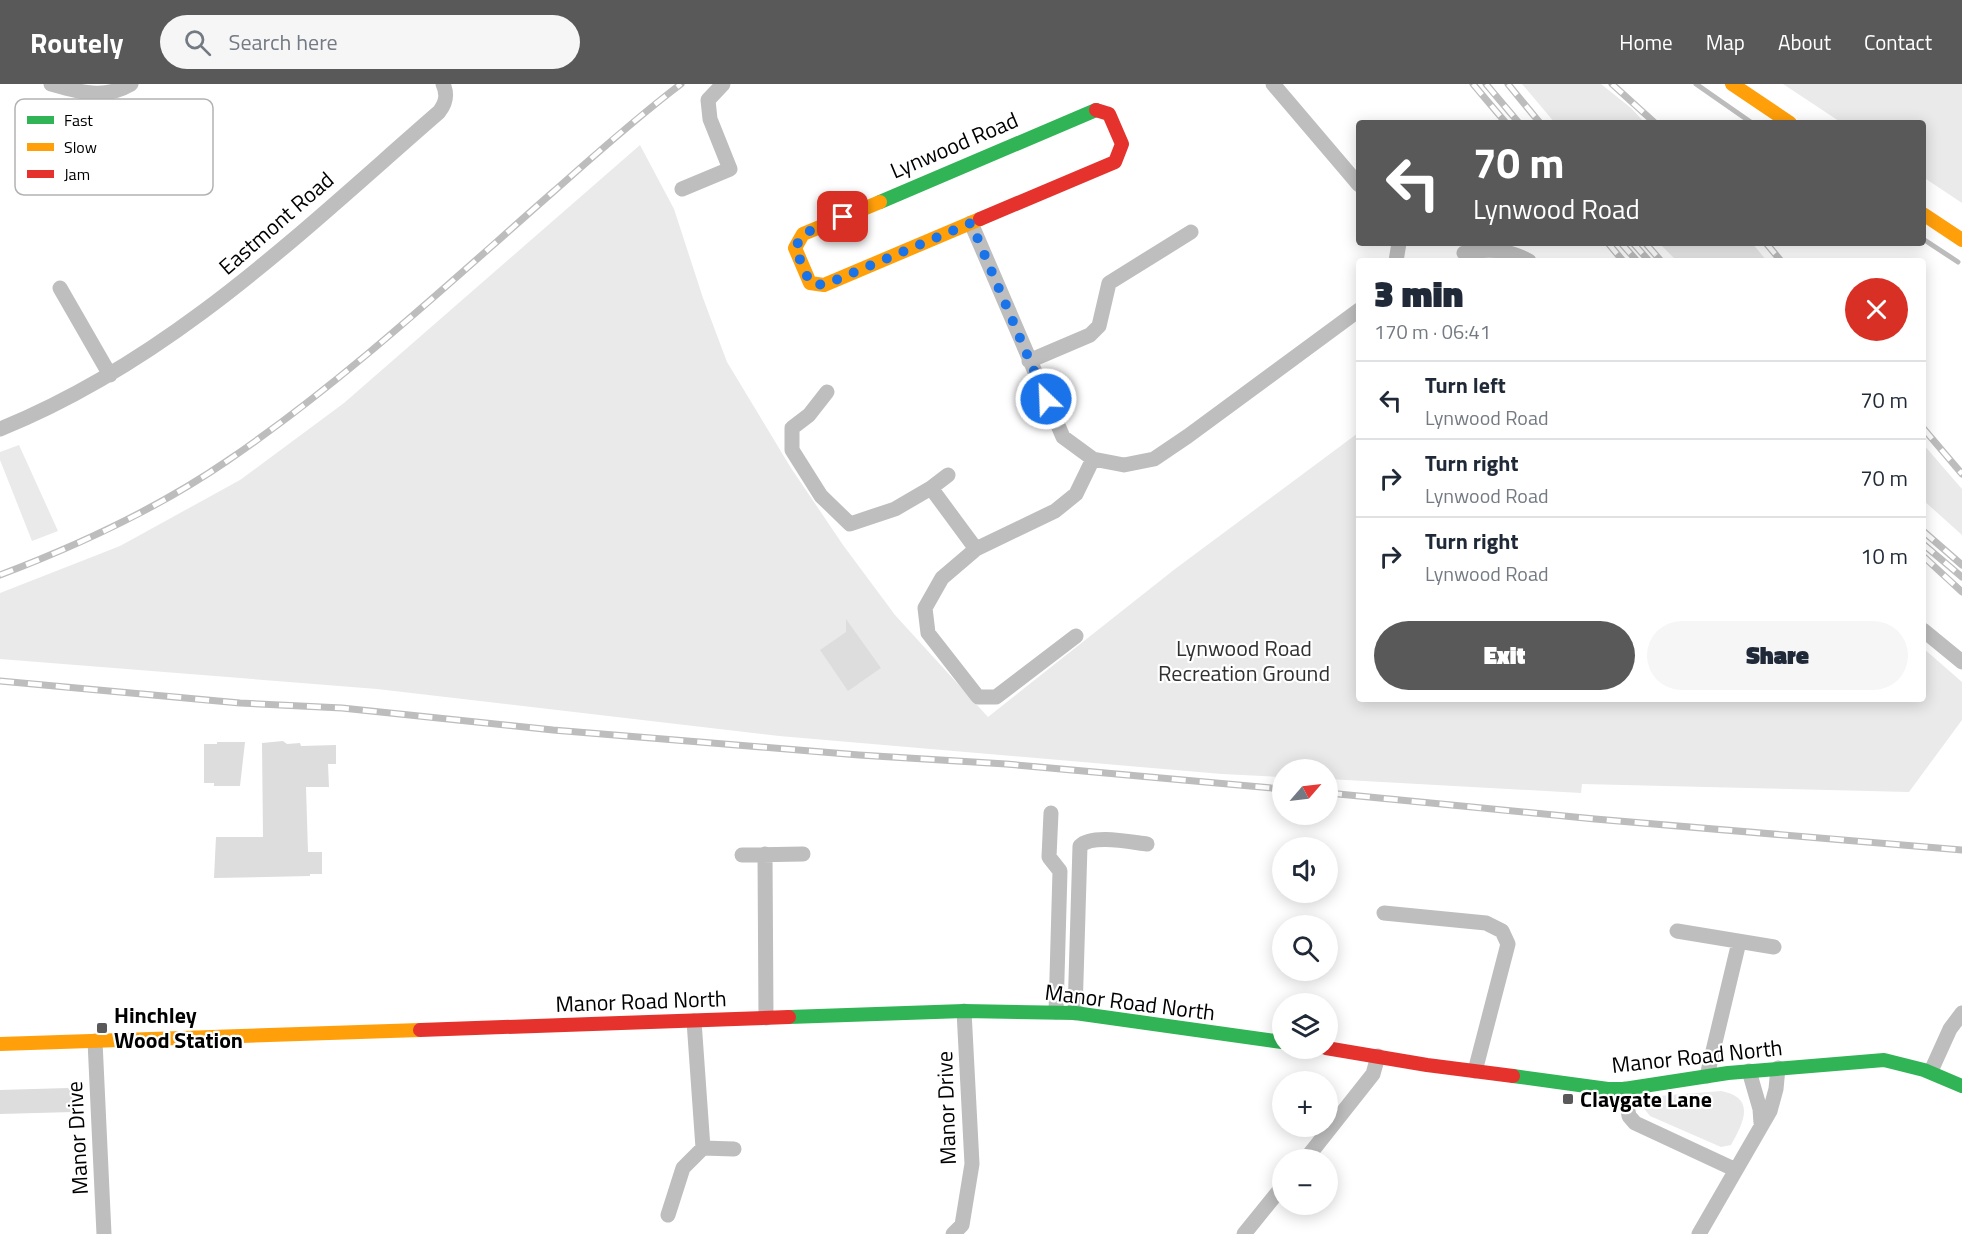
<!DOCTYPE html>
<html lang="en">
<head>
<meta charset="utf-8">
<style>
	:root { --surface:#fff; --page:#f6f6f7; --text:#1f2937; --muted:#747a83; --line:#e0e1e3; --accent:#595959 }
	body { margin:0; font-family:"Titillium Web",sans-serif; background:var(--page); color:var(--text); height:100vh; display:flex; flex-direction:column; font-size:22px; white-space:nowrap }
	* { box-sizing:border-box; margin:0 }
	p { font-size:20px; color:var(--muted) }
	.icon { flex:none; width:33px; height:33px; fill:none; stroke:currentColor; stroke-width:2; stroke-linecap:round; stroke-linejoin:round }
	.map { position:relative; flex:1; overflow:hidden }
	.panel { position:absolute; left:1356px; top:174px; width:570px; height:444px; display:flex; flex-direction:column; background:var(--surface); border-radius:6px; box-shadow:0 3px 15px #0003 }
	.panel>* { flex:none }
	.banner { position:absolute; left:1356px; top:36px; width:570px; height:126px; border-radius:6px; box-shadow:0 3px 15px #0003; background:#595959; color:#fff; overflow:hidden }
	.needle { width:39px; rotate:62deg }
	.buttons { position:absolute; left:1272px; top:675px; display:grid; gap:12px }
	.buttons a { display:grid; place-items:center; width:66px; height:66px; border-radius:50%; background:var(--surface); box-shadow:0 3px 15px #0003; font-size:30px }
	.pin { position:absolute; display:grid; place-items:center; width:51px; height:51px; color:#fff; margin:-26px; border-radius:12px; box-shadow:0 3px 9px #0006 }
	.me { position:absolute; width:66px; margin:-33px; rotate:336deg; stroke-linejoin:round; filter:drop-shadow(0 0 4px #0008) }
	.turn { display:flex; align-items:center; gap:21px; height:126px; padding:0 18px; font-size:27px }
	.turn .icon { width:78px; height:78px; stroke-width:2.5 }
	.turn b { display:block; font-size:42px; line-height:51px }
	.round { display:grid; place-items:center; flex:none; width:63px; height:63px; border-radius:32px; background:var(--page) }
	.summary { display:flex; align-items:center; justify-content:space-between; height:102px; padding:0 18px }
	h1 { font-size:36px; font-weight:800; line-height:45px }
	.button { display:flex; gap:12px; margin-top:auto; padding:12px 18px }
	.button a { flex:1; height:69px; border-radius:36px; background:var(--accent); color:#fff; font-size:24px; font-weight:800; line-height:69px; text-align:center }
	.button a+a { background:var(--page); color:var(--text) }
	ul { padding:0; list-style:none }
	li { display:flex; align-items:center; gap:18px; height:78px; padding:0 18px; border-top:2px solid var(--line) }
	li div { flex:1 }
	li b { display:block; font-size:22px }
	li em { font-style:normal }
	header { display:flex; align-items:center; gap:36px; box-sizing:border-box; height:84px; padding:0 30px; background:var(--accent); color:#fff }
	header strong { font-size:28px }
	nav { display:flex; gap:33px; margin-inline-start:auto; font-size:21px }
	.search { width:420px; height:54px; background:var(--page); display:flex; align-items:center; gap:15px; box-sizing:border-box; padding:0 21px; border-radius:33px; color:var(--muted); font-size:22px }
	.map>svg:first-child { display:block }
	.green { fill:#eaeaea }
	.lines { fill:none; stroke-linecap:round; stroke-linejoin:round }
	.stream { stroke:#bcbcbc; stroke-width:5 }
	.building { fill:#ddd }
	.street { stroke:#bebebe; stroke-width:15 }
	.fast { stroke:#30b455; stroke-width:14 }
	.slow { stroke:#ff9f0a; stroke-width:14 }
	.jam { stroke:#e5322d; stroke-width:14 }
	.rail-casing { stroke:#bdbdbd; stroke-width:7 }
	.rail { stroke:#fff; stroke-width:4.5; stroke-dasharray:14; stroke-linecap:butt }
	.route { stroke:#1a73e8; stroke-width:10; stroke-dasharray:0 18 }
	.poi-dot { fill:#595959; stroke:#fff; stroke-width:2 }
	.labels { text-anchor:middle; stroke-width:4.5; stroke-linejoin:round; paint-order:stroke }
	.street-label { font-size:22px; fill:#000; stroke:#fff }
	.park-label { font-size:22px; fill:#303030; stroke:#fff }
	.poi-label { font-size:22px; font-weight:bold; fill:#000; stroke:#fff; text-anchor:start }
	.key { fill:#fff; stroke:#b2b2b2; stroke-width:1.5 }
	.key-label { font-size:16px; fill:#000 }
</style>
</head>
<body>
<header>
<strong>Routely</strong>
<div class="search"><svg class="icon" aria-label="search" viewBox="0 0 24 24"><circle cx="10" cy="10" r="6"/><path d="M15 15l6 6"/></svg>Search here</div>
<nav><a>Home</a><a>Map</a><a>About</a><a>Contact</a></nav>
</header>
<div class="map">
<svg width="1962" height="1150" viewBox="0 0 1962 1150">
	<rect width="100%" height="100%" fill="#fff"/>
	<!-- green -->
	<path class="green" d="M1522,0H1601L1631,24L1645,39H1555Z
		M1783,0H1962V119L1923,93V39H1842Z
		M640,61L674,125L703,214L727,278L791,384L843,461L895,531L988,633L1175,485L1358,349L1359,615H1923V564L1962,598V636L1909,708L1582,700L1581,709L1328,695V686H1282V693L1222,690L779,652L377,605L0,575V509L120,462L240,396L344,319Z
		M1659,159H1752L1767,177H1677Z
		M1923,360L1962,405V451L1923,416Z
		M19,361L58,447L32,457L0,376V368Z
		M1721,1007C1757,1014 1743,1039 1731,1061L1721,1063L1650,1032L1642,1022V1016L1646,1013Z"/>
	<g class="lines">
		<!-- stream -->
		<path class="stream" d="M1696,0L1752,39
			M1923,155L1958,178"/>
	</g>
	<!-- building -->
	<path class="building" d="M846,535L881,584L848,607L820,566L846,548Z
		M283,657L287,660L300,659L301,662L336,661V680H328L329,703H306L308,768H322V790H310V792L214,794L216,753H263L262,659Z
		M217,658H245L240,702H214V699H204V660H217Z
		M68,1004L72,1009L73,1028L0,1030V1006Z"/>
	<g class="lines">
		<!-- street -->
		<path class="street" d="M51,0C79,8 104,16 131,0
			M1273,0L1359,101
			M682,105L730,85L710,35L708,16L723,0
			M971,139L1063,353L1093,375L1124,381L1154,375L1188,352L1359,226
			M1464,169C1488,164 1507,165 1529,177
			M1396,177L1399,159
			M60,204L110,291
			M1029,277L1090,251L1099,242L1109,199L1191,148
			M827,308L809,331L792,344V366L821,412L850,440L895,425L931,404L976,465L1055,427L1076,410L1093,375
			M0,345C171,276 302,147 439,28C446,19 448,11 443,0
			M931,404L948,391
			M976,465L942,494L925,524L928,549L978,613H996L1076,552
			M1923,546L1962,578
			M1051,729L1049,773L1060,787L1056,928
			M765,770L766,934
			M742,771L803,770
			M1384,829L1486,839L1502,847L1508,860L1475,987
			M1677,847L1774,863
			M1075,929L1080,762C1092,750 1130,758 1147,760
			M694,937L703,1064
			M95,957L104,1150
			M1749,987L1760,1025L1761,1039
			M1931,987L1950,945L1962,929
			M1707,992L1739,858
			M1624,1005L1629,1032L1635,1039L1736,1086
			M1305,1076L1373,990L1378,972
			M668,1131L683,1084L703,1064L734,1065
			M953,1150L962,1141L972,1080L964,927
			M1244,1150L1282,1103
			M1699,1150L1770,1027L1776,1005L1778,984"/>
		<!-- fast -->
		<path class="fast" d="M880,118L1096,26
			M789,933L964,927L1075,929L1282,958
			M1513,992L1608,1005H1624L1728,989L1884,976L1924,986L1962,1002"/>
		<!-- slow -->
		<path class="slow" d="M1732,0L1790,39
			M880,118L803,150L795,164L810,199L824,201L980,135
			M1923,130L1962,156
			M0,960L420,946"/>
		<!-- jam -->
		<path class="jam" d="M980,135L1115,78L1122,60L1109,30L1096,26
			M420,946L789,933
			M1326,964L1427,981L1513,992"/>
		<defs>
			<path id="rail" d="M1473,0L1506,39
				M1486,0L1519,39
				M1508,0L1540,39
				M1612,0L1655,39
				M1608,159L1623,177
				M1621,159L1637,177
				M1633,159L1649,177
				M1766,159L1781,177
				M1647,161L1661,177
				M1923,344L1962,390
				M1923,447L1962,481
				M1923,460L1962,493
				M1923,472L1962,508
				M0,491C79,461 157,425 227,377C343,298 447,201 553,108C595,71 636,34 681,0
				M0,597L240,619L342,624L553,646L859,671L1006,680L1282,705
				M1328,709L1595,735L1962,766"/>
		</defs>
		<!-- rail casing -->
		<use href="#rail" class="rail-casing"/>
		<!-- rail -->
		<use href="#rail" class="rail"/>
	</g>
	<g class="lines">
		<!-- route -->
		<path class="route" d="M843,133L803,150L795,164L810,199L824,201L971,139L1046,315"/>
	</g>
	<!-- markers -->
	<g class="poi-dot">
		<rect x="96" y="938" width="12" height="12" rx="3"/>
		<rect x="1562" y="1009" width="12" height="12" rx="3"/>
	</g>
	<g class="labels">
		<!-- street labels -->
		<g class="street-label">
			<text transform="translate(954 61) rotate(-23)" y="8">Lynwood Road</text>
			<text transform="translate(276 139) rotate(-41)" y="8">Eastmont Road</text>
			<text transform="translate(641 917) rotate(-2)" y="8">Manor Road North</text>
			<text transform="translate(1130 918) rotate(7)" y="8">Manor Road North</text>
			<text transform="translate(1697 972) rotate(-6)" y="8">Manor Road North</text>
			<text transform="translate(946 1024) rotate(-92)" y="8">Manor Drive</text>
			<text transform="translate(77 1054) rotate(-93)" y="8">Manor Drive</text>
		</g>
		<!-- park labels -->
		<g class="park-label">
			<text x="1244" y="572">Lynwood Road<tspan x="1244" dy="25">Recreation Ground</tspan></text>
		</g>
		<!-- poi labels -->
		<g class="poi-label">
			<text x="114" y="939">Hinchley<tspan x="114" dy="25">Wood Station</tspan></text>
			<text x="1580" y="1023">Claygate Lane</text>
		</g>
	</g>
	<!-- legend -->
	<rect x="15" y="15" width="198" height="96" rx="9" class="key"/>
	<rect x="27" y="32" width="27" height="8" fill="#30b455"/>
	<rect x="27" y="59" width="27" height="8" fill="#ff9f0a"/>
	<rect x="27" y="86" width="27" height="8" fill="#e5322d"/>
	<g class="key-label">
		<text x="64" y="42">Fast</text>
		<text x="64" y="69">Slow</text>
		<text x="64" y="96">Jam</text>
	</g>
</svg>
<div class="buttons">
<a><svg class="needle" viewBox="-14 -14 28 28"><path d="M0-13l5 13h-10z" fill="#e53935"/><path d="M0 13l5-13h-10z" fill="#747a83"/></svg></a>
<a><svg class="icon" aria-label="sound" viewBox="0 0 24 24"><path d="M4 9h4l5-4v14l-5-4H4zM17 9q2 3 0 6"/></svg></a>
<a><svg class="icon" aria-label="search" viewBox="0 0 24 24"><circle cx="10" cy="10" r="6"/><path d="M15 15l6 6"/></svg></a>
<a><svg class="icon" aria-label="layers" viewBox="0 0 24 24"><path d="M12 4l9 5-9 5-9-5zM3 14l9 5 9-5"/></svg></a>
<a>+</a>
<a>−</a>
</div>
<div class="pin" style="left:843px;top:133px;background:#d93025"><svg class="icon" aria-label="arrive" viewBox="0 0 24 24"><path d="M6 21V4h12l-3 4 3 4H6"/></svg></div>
<svg class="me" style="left:1046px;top:315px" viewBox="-20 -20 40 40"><circle r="17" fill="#1a73e8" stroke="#fff" stroke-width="3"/><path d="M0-11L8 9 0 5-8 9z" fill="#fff"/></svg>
<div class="banner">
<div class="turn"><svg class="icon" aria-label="left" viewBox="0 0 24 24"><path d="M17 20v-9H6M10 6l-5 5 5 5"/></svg><div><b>70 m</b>Lynwood Road</div></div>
</div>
<section class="panel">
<div class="summary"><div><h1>3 min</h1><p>170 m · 06:41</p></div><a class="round" style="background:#d93025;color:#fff"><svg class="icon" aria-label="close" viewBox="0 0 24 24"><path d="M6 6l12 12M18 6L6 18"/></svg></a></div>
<ul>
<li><svg class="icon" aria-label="left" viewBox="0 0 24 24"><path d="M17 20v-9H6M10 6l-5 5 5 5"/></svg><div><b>Turn left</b><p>Lynwood Road</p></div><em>70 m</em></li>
<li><svg class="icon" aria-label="right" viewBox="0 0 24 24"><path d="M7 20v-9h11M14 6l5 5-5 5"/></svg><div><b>Turn right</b><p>Lynwood Road</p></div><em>70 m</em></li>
<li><svg class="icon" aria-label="right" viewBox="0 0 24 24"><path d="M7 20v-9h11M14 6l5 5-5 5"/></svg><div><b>Turn right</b><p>Lynwood Road</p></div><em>10 m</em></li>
</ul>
<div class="button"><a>Exit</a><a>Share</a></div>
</section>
</div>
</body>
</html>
